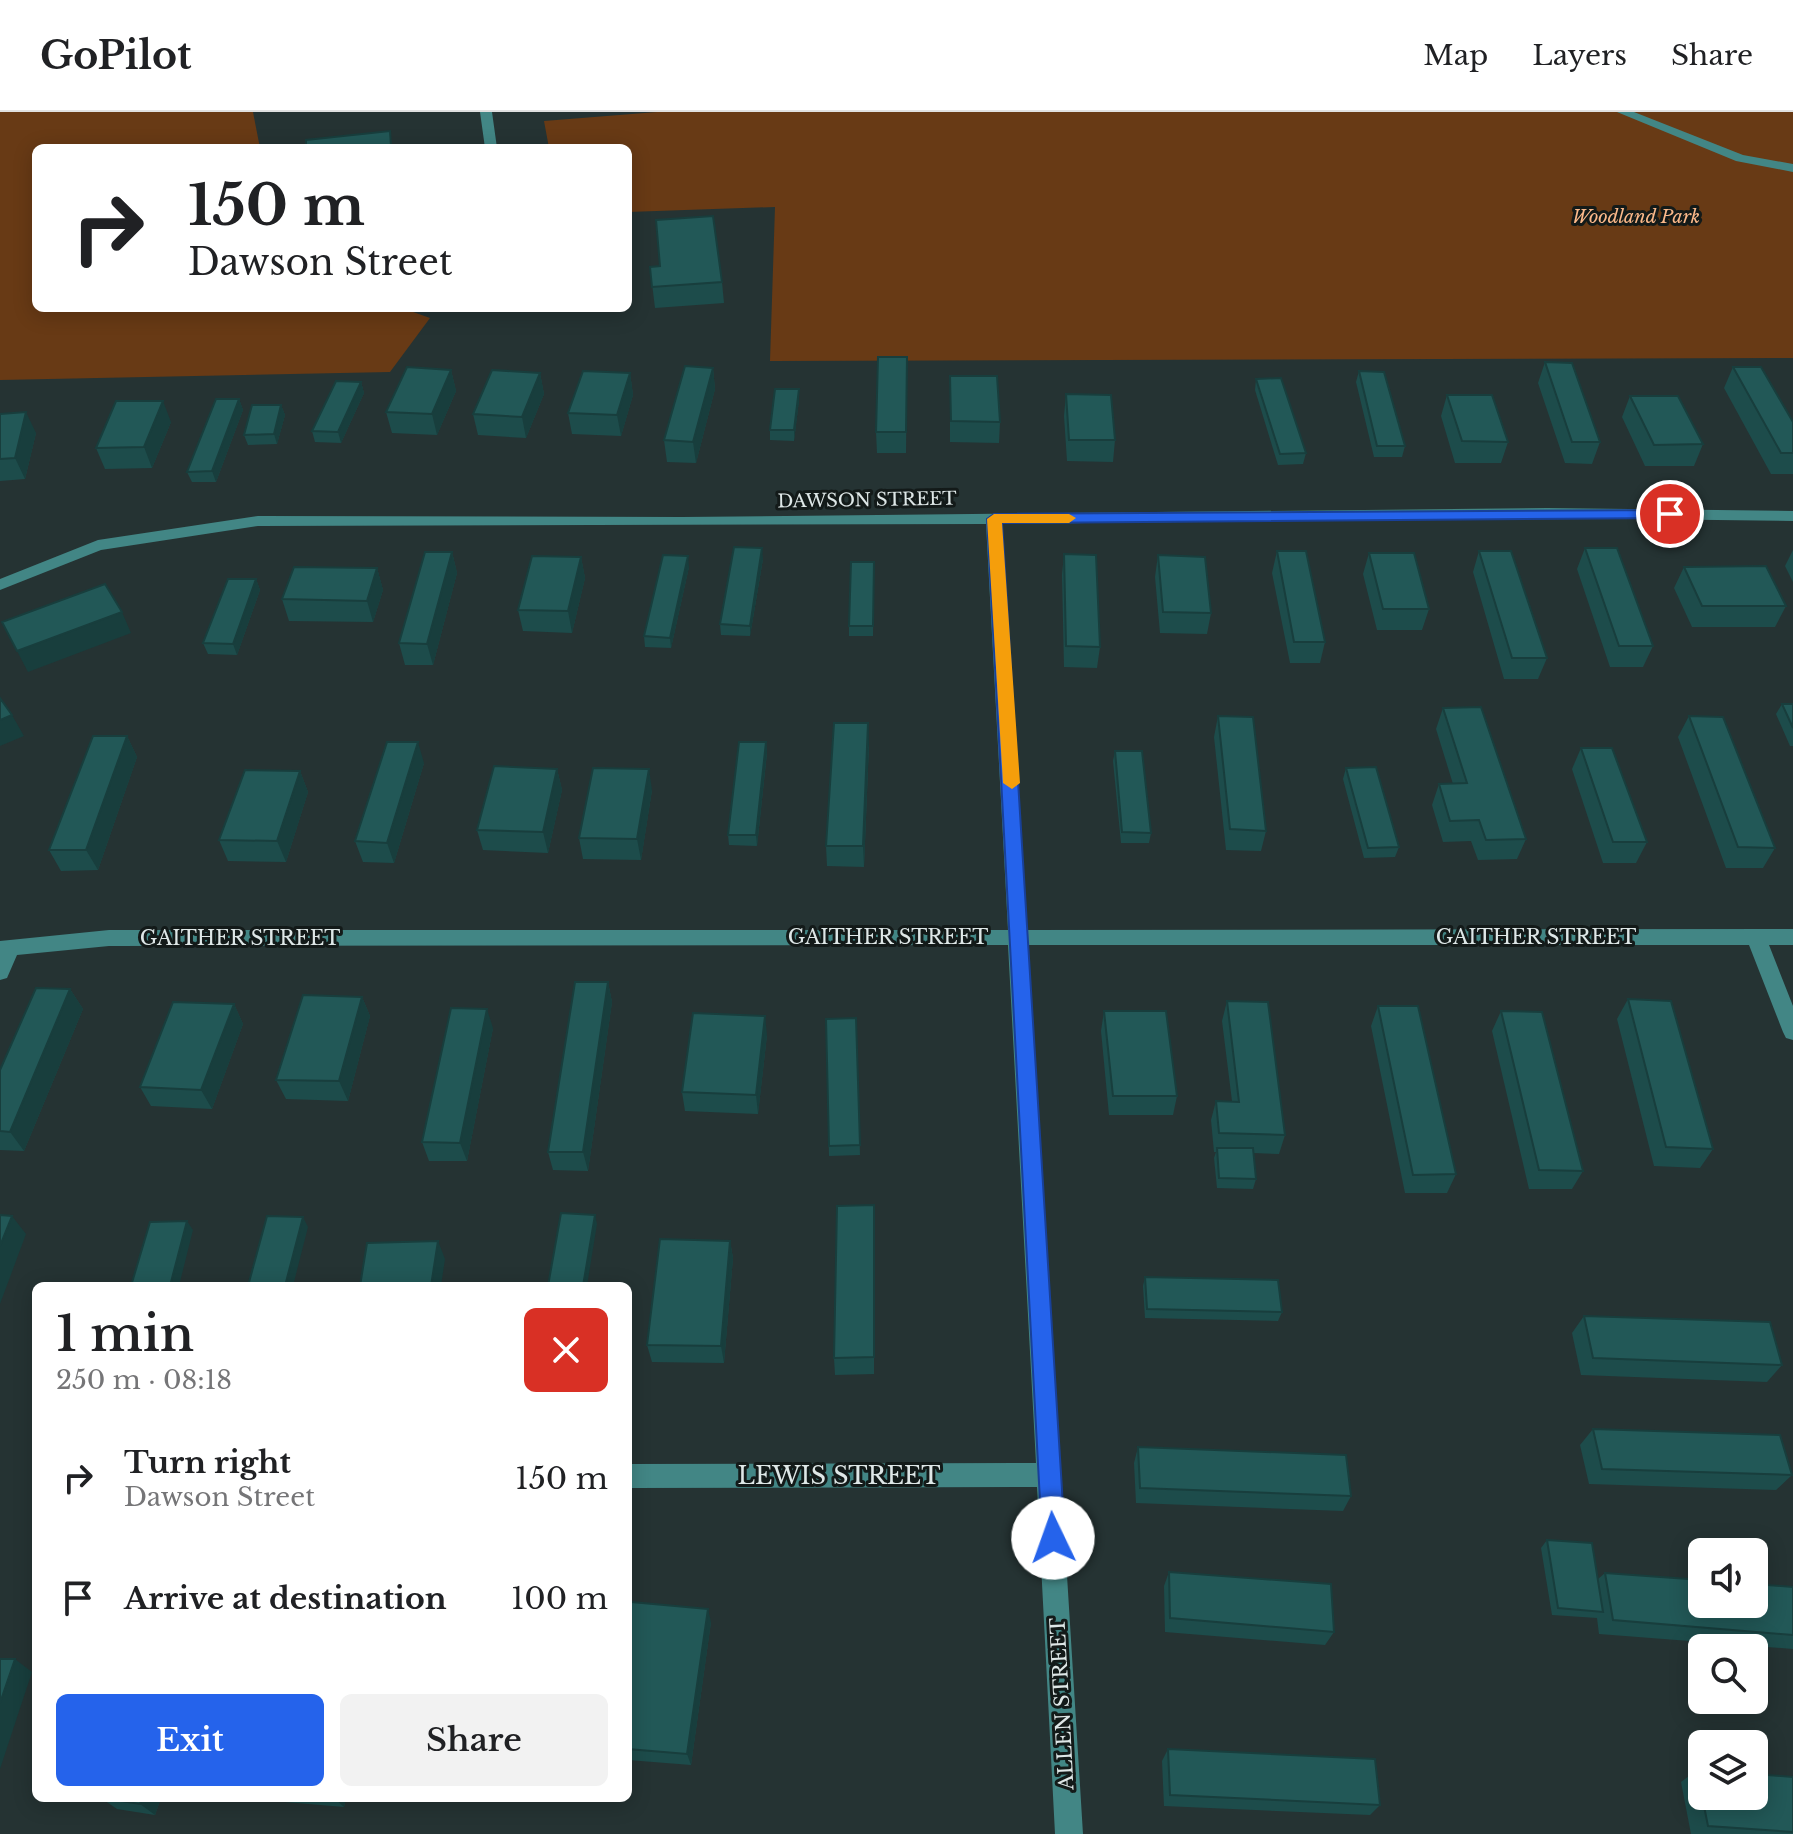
<!DOCTYPE html>
<html lang="en">
<head>
<meta charset="utf-8">
<style>
	:root { --surface:#fff; --page:#f2f2f2; --text:#202124; --muted:#757577; --line:#e0e0e0; --accent:#2563eb }
	body { margin:0; font-family:"Libre Baskerville",serif; background:var(--page); color:var(--text); height:100vh; display:flex; flex-direction:column; font-size:30px; white-space:nowrap }
	* { box-sizing:border-box; margin:0 }
	p { font-size:26px; color:var(--muted) }
	.icon { flex:none; width:44px; height:44px; fill:none; stroke:currentColor; stroke-width:2; stroke-linecap:round; stroke-linejoin:round }
	.map { position:relative; flex:1; overflow:hidden }
	.details { position:absolute; left:32px; top:1170px; width:600px; height:520px; display:flex; flex-direction:column; background:var(--surface); border-radius:12px; box-shadow:0 4px 20px #0003 }
	.details>* { flex:none }
	.banner { position:absolute; left:32px; top:32px; width:600px; height:168px; border-radius:12px; box-shadow:0 4px 20px #0003; background:#fff; color:var(--text); overflow:hidden }
	.controls { position:absolute; left:1688px; top:1426px; display:grid; gap:16px }
	.controls a { display:grid; place-items:center; width:80px; height:80px; border-radius:12px; background:var(--surface); box-shadow:0 4px 20px #0003; font-size:40px }
	.pin { position:absolute; display:grid; place-items:center; width:68px; height:68px; color:#fff; margin:-34px; border:4px solid #fff; border-radius:50%; box-shadow:0 2px 8px #0007 }
	.me { position:absolute; width:88px; margin:-44px; rotate:357deg; stroke-linejoin:round; filter:drop-shadow(0 0 6px #0008) }
	.turn { display:flex; align-items:center; gap:28px; height:168px; padding:0 24px; font-size:36px }
	.turn .icon { width:104px; height:104px; stroke-width:2.5 }
	.turn b { display:block; font-size:56px; line-height:68px }
	.round { display:grid; place-items:center; flex:none; width:84px; height:84px; border-radius:12px; background:var(--page) }
	.summary { display:flex; align-items:center; justify-content:space-between; height:136px; padding:0 24px }
	h1 { font-size:48px; font-weight:600; line-height:60px }
	.button { display:flex; gap:16px; margin-top:auto; padding:16px 24px }
	.button a { flex:1; height:92px; border-radius:12px; background:var(--accent); color:#fff; font-size:32px; font-weight:600; line-height:92px; text-align:center }
	.button a+a { background:var(--page); color:var(--text) }
	ul { padding:0; list-style:none }
	li { display:flex; align-items:center; gap:24px; height:120px; padding:0 24px }
	li div { flex:1 }
	li b { display:block; font-size:30px }
	li em { font-style:normal }
	header { display:flex; align-items:center; gap:48px; box-sizing:border-box; height:112px; padding:0 40px; background:var(--surface); border-bottom:2px solid var(--line) }
	header strong { font-size:38px }
	nav { display:flex; gap:44px; margin-inline-start:auto; font-size:28px }
	.map>svg:first-child { display:block }
	.green { fill:#683a15 }
	.lines { fill:none; stroke-linecap:round; stroke-linejoin:round }
	.minor { fill:#428685; fill-rule:evenodd }
	.wall { fill:#1d4c4b }
	.shaded-wall { fill:#183e3d }
	.building { fill:#225857; stroke:#183e3d; stroke-width:2 }
	.route { fill:#2563eb; stroke:#184099; stroke-width:2 }
	.slow { fill:#f59e0b }
	.labels { text-anchor:middle; stroke-width:6; stroke-linejoin:round; paint-order:stroke }
	.far-park-label { font-size:18px; font-style:italic; fill:#fcb98a; stroke:#131a19 }
	.far-street-label { font-size:18px; fill:#dee7e7; stroke:#131a19 }
	.street-label { font-size:20px; fill:#dee7e7; stroke:#131a19 }
	.near-street-label { font-size:24px; fill:#dee7e7; stroke:#131a19 }
</style>
</head>
<body>
<header>
<strong>GoPilot</strong>
<nav><a>Map</a><a>Layers</a><a>Share</a></nav>
</header>
<div class="map">
<svg width="1793" height="1722" viewBox="0 0 1793 1722">
	<rect width="100%" height="100%" fill="#253333"/>
	<!-- green -->
	<path class="green" d="M0,0H253L260,36H36V196H402L430,206L390,260L0,268Z
		M657,0H1793V246L770,249L775,95L628,100V36H549L544,9Z"/>
	<g class="lines">
		<!-- minor -->
		<path class="minor" d="M480,0H492L497,36H485Z
			M1617,0H1634L1743,43L1793,52V60L1736,49Z
			M1547,396L1793,399V409L1547,406L1002,412L1027,818L1793,817V833H1769L1793,894V928L1786,926L1783,920L1749,833H1028L1083,1722H1055L1037,1375L628,1376V1352L1036,1351L1008,833L109,834L17,843L7,866L0,868V829L109,818H1008L986,412L258,414L101,438L0,478V467L98,428L258,404L682,405Z"/>
	</g>
	<!-- wall -->
	<path class="wall" d="M650,155L722,170L724,191L655,196Z
		M907,245L906,341H877L876,320Z
		M1545,250L1600,330L1592,352L1565,351L1538,271Z
		M1733,255L1793,310V362H1771L1724,276Z
		M713,256L715,277L696,351L667,350L664,328Z
		M451,258L456,279L437,323L392,321L386,300Z
		M1359,259L1405,334L1402,345H1374L1356,270Z
		M540,261L544,282L526,326L478,323L473,302Z
		M630,261L633,283L621,324L572,322L568,301Z
		M950,264L1000,310L999,331L950,330Z
		M1256,267L1306,341L1303,352L1278,353L1255,278Z
		M361,270L364,281L341,331L315,330L312,319Z
		M799,277V288L794,329L770,328V318Z
		M1066,282L1115,328L1113,350L1067,349L1064,304Z
		M1447,283L1508,330L1501,351H1455L1441,304Z
		M1630,284L1703,332L1694,354H1645L1622,305Z
		M239,287L243,298L216,370H192L187,360Z
		M281,293L285,303L277,332L248,333L244,323Z
		M0,302L36,321L25,367L0,369Z
		M171,310L152,356L105,357L96,336Z
		M1585,436L1653,534L1643,555H1610L1577,457Z
		M1793,438V470L1785,454Z
		M1277,439L1325,530L1320,551H1290L1272,461Z
		M1479,439L1547,546L1538,567H1504L1473,460Z
		M452,440L457,461L433,553H405L399,531Z
		M1369,441L1429,497L1422,518H1377L1363,462Z
		M1064,442L1100,535L1097,556L1064,555L1062,463Z
		M1158,443L1211,501L1207,522L1160,521L1155,465Z
		M581,445L585,466L572,521L523,519L518,498Z
		M763,447L750,524L721,523L720,512Z
		M874,450L873,524H849V514Z
		M689,455L671,536L645,535L644,524Z
		M1684,455L1786,494L1775,515H1692L1674,476Z
		M377,456L383,478L373,510L289,509L282,487Z
		M256,467L260,478L237,543L208,542L203,531Z
		M1782,592H1793V634H1790L1776,602Z
		M1443,596L1526,727L1517,747L1478,748L1471,729L1443,730L1432,693L1439,672H1453L1436,617Z
		M1218,604L1266,719L1261,739L1226,738L1214,625Z
		M1689,604L1775,736L1763,756H1726L1678,625Z
		M127,624L137,645L98,758L61,759L49,738Z
		M766,630L767,641L757,734L729,733L728,723Z
		M869,632L864,755L827,754L826,734Z
		M1581,636L1647,730L1636,751H1603L1572,657Z
		M1115,639L1151,721L1149,731H1121L1113,649Z
		M424,651L394,751L363,750L355,729Z
		M1346,656L1399,735L1395,745L1364,746L1343,667Z
		M557,657L562,678L548,741L483,738L477,718Z
		M300,659L308,680L286,750L228,749L219,728Z
		M652,678L641,748L583,747L579,726Z
		M608,870L612,890L588,1059L553,1058L548,1040Z
		M70,877L83,897L24,1039L0,1038V958Z
		M362,885L370,904L348,989L286,987L276,968Z
		M1628,887L1713,1037L1700,1056L1654,1054L1617,907Z
		M1227,889L1285,1023L1279,1042L1253,1041L1256,1067L1253,1077L1217,1076L1214,1046L1216,1040H1214L1211,1008L1216,989H1232L1222,909Z
		M234,892L243,912L212,997L151,994L140,975Z
		M1378,894L1456,1062L1447,1081H1405L1371,914Z
		M1104,899L1177,984L1173,1003H1109L1101,919Z
		M1501,899L1583,1059L1572,1077H1529L1492,919Z
		M856,906L860,1043L829,1044L826,907Z
		M493,916L467,1049H429L422,1030Z
		M767,923L758,1002L685,999L682,980Z
		M874,1093V1262L835,1263L834,1246Z
		M730,1129L733,1146L724,1251L652,1250L647,1233Z
		M1145,1165L1282,1200L1278,1209L1145,1206L1143,1174Z
		M1584,1204L1782,1253L1767,1270L1581,1263L1572,1221Z
		M1593,1317L1792,1363L1776,1378L1589,1372L1580,1333Z
		M1138,1335L1351,1384L1343,1399L1136,1391L1134,1351Z
		M1547,1428L1598,1467L1605,1461L1793,1475V1537L1599,1522L1597,1506L1552,1503L1541,1436Z
		M1169,1460L1334,1520L1325,1533L1165,1520L1164,1474Z
		M628,1509L711,1510L691,1653L628,1648Z
		M1168,1637L1380,1693L1370,1703L1164,1694L1162,1649Z
		M1697,1658L1793,1665V1722H1691L1681,1670Z
		M101,1686H161L155,1703L117,1697Z
		M259,1686H346L344,1695L261,1688Z"/>
	<!-- shaded-wall -->
	<path class="shaded-wall" d="M713,256L715,277L696,351L693,330Z
		M451,258L456,279L437,323L432,302Z
		M540,261L544,282L526,326L522,305Z
		M630,261L633,283L621,324L617,303Z
		M361,270L364,281L341,331L338,320Z
		M799,277V288L794,329V318Z
		M239,287L243,298L216,370L212,359Z
		M163,289L171,310L152,356L144,335Z
		M281,293L285,303L277,332L274,322Z
		M26,300L36,321L25,367L15,346Z
		M762,436L763,447L750,524V514Z
		M452,440L457,461L433,553L427,532Z
		M688,444L689,455L671,536L670,526Z
		M581,445L585,466L572,521L568,499Z
		M377,456L383,478L373,510L367,489Z
		M256,467L260,478L237,543L233,532Z
		M122,500L131,521L28,560L17,539Z
		M12,603L24,624L0,634V608Z
		M868,611L869,632L864,755L863,734Z
		M127,624L137,645L98,758L86,738Z
		M418,630L424,651L394,751L387,731Z
		M766,630L767,641L757,734L756,723Z
		M557,657L562,678L548,741L543,720Z
		M649,657L652,678L641,748L637,727Z
		M300,659L308,680L286,750L277,729Z
		M608,870L612,890L588,1059L583,1040Z
		M70,877L83,897L24,1039L10,1020Z
		M362,885L370,904L348,989L339,969Z
		M234,892L243,912L212,997L201,978Z
		M487,897L493,916L467,1049L460,1031Z
		M765,904L767,923L758,1002L756,983Z
		M595,1103L597,1112L587,1174H583Z
		M12,1104L26,1122L0,1192V1134Z
		M303,1105L308,1115L293,1174H285Z
		M187,1109L193,1118L179,1174H170Z
		M438,1129L445,1147L441,1174H431Z
		M730,1129L733,1146L724,1251L721,1234Z
		M708,1497L711,1510L691,1653L687,1642Z
		M15,1547L32,1560L0,1657V1591Z
		M142,1686H161L155,1703L140,1692Z
		M334,1686H346L344,1695Z"/>
	<!-- building -->
	<path class="building" d="M390,19L391,34L401,33L402,36H306V28Z
		M713,104L722,170L652,175L650,155L660,154L656,108Z
		M878,245H907L906,320H876Z
		M1545,250L1572,251L1600,330H1572Z
		M685,254L713,256L693,330L664,328Z
		M407,255L451,258L432,302L386,300Z
		M1733,255H1761L1793,310V341H1781Z
		M492,258L540,261L522,305L473,302Z
		M583,259L630,261L617,303L568,301Z
		M1359,259L1384,260L1405,334H1377Z
		M950,264H997L1000,310L951,309Z
		M1281,266L1306,341L1280,342L1256,267Z
		M336,269L361,270L338,320L312,319Z
		M775,277H799L794,318H770Z
		M1066,282L1111,283L1115,328H1069Z
		M1447,283H1492L1508,330L1462,329Z
		M1630,284H1678L1703,332L1654,333Z
		M216,287H239L212,359L187,360Z
		M116,289H163L144,335L96,336Z
		M252,293H281L274,322L244,323Z
		M26,300L15,346L0,347V302Z
		M734,435L762,436L750,514L720,512Z
		M1585,436H1617L1653,534H1619Z
		M1277,439H1306L1325,530H1294Z
		M1479,439H1511L1547,546H1512Z
		M425,440H452L427,532L399,531Z
		M1369,441H1414L1429,497H1383Z
		M1064,442L1096,443L1100,535L1066,534Z
		M663,443L688,444L670,526L644,524Z
		M1158,443L1205,445L1211,501L1163,500Z
		M532,444L581,445L568,499L518,498Z
		M851,450H874L873,514H849Z
		M1766,454L1786,494H1702L1684,455Z
		M294,455L377,456L367,489L282,487Z
		M228,467H256L233,532L203,531Z
		M105,472L122,500L17,539L2,510Z
		M0,586L12,603L0,608Z
		M1782,592H1793V616Z
		M1481,595L1526,727L1486,728L1479,708L1450,709L1439,672L1467,671L1443,596Z
		M1218,604L1253,605L1266,719L1230,717Z
		M1689,604L1723,605L1775,736L1738,735Z
		M834,611H868L863,734H826Z
		M93,624H127L86,738H49Z
		M387,630H418L387,731L355,729Z
		M739,630H766L756,723H728Z
		M1581,636H1612L1647,730H1613Z
		M1115,639H1142L1151,721L1122,720Z
		M494,654L557,657L543,720L477,718Z
		M1376,655L1399,735L1368,736L1346,656Z
		M593,656L649,657L637,727L579,726Z
		M245,658L300,659L277,729L219,728Z
		M575,870H608L583,1040H548Z
		M36,876L70,877L10,1020L0,1019V958Z
		M303,883L362,885L339,969L276,968Z
		M1628,887L1671,889L1713,1037L1666,1035Z
		M1227,889L1268,890L1285,1023L1219,1021L1216,989L1239,990Z
		M173,890L234,892L201,978L140,975Z
		M1378,894H1418L1456,1062L1413,1063Z
		M451,896L487,897L460,1031L422,1030Z
		M1104,899H1166L1177,984H1113Z
		M1501,899L1542,900L1583,1059L1539,1058Z
		M693,901L765,904L756,983L682,980Z
		M856,906L860,1033L829,1034L826,907Z
		M1217,1036H1253L1256,1067L1219,1066Z
		M874,1093V1245L834,1246L837,1094Z
		M561,1101L595,1103L583,1174H548Z
		M0,1103L12,1104L0,1134Z
		M267,1104L303,1105L285,1174H248Z
		M187,1109L170,1174H131L150,1110Z
		M660,1127L730,1129L721,1234L647,1233Z
		M438,1129L431,1174H360L367,1131Z
		M1145,1165L1278,1168L1282,1200L1147,1197Z
		M1584,1204L1770,1210L1782,1253L1593,1246Z
		M1593,1317L1780,1323L1792,1363L1602,1357Z
		M1138,1335L1346,1343L1351,1384L1140,1376Z
		M1547,1428L1592,1431L1603,1500L1558,1496Z
		M1169,1460L1331,1472L1334,1520L1170,1506Z
		M1605,1461L1702,1468V1492H1754V1472L1793,1475V1523L1613,1508Z
		M631,1490L708,1497L687,1642L628,1637V1509Z
		M0,1547H15L0,1591Z
		M1168,1637L1375,1647L1380,1693L1170,1683Z
		M1697,1658L1702,1659V1684Z
		M1754,1662L1793,1665V1720L1708,1714L1702,1684H1754Z
		M101,1686H142L140,1692Z"/>
	<!-- route -->
	<path class="route" d="M1670,398L1675,399V406L1002,411L1065,1426L1061,1434L1053,1437L1045,1434L1042,1426L987,407L994,402Z"/>
	<!-- slow -->
	<path class="slow" d="M994,402H1069L1076,406L1069,411H1002L1020,671L1012,677L1003,671L987,407Z"/>
	<g class="labels">
		<!-- far-park labels -->
		<g class="far-park-label">
			<text x="1636" y="111">Woodland Park</text>
		</g>
		<!-- far-street labels -->
		<g class="far-street-label">
			<text transform="translate(867 388) rotate(-1)" y="6">DAWSON STREET</text>
		</g>
		<!-- street labels -->
		<g class="street-label">
			<text x="888" y="832">GAITHER STREET</text>
			<text x="1536" y="832">GAITHER STREET</text>
			<text x="240" y="833">GAITHER STREET</text>
			<text transform="translate(1062 1592) rotate(-93)" y="7">ALLEN STREET</text>
		</g>
		<!-- near-street labels -->
		<g class="near-street-label">
			<text x="839" y="1372">LEWIS STREET</text>
		</g>
	</g>
</svg>
<div class="controls">
<a><svg class="icon" aria-label="sound" viewBox="0 0 24 24"><path d="M4 9h4l5-4v14l-5-4H4zM17 9q2 3 0 6"/></svg></a>
<a><svg class="icon" aria-label="search" viewBox="0 0 24 24"><circle cx="10" cy="10" r="6"/><path d="M15 15l6 6"/></svg></a>
<a><svg class="icon" aria-label="layers" viewBox="0 0 24 24"><path d="M12 4l9 5-9 5-9-5zM3 14l9 5 9-5"/></svg></a>
</div>
<div class="pin" style="left:1670px;top:402px;background:#d93025"><svg class="icon" aria-label="arrive" viewBox="0 0 24 24"><path d="M6 21V4h12l-3 4 3 4H6"/></svg></div>
<svg class="me" style="left:1053px;top:1426px" viewBox="-20 -20 40 40"><circle r="19" fill="#fff"/><path d="M0-13L10 11 0 6-10 11z" fill="#2563eb"/></svg>
<div class="banner">
<div class="turn"><svg class="icon" aria-label="right" viewBox="0 0 24 24"><path d="M7 20v-9h11M14 6l5 5-5 5"/></svg><div><b>150 m</b>Dawson Street</div></div>
</div>
<section class="details">
<div class="summary"><div><h1>1 min</h1><p>250 m · 08:18</p></div><a class="round" style="background:#d93025;color:#fff"><svg class="icon" aria-label="close" viewBox="0 0 24 24"><path d="M6 6l12 12M18 6L6 18"/></svg></a></div>
<ul>
<li><svg class="icon" aria-label="right" viewBox="0 0 24 24"><path d="M7 20v-9h11M14 6l5 5-5 5"/></svg><div><b>Turn right</b><p>Dawson Street</p></div><em>150 m</em></li>
<li><svg class="icon" aria-label="arrive" viewBox="0 0 24 24"><path d="M6 21V4h12l-3 4 3 4H6"/></svg><div><b>Arrive at destination</b></div><em>100 m</em></li>
</ul>
<div class="button"><a>Exit</a><a>Share</a></div>
</section>
</div>
</body>
</html>
